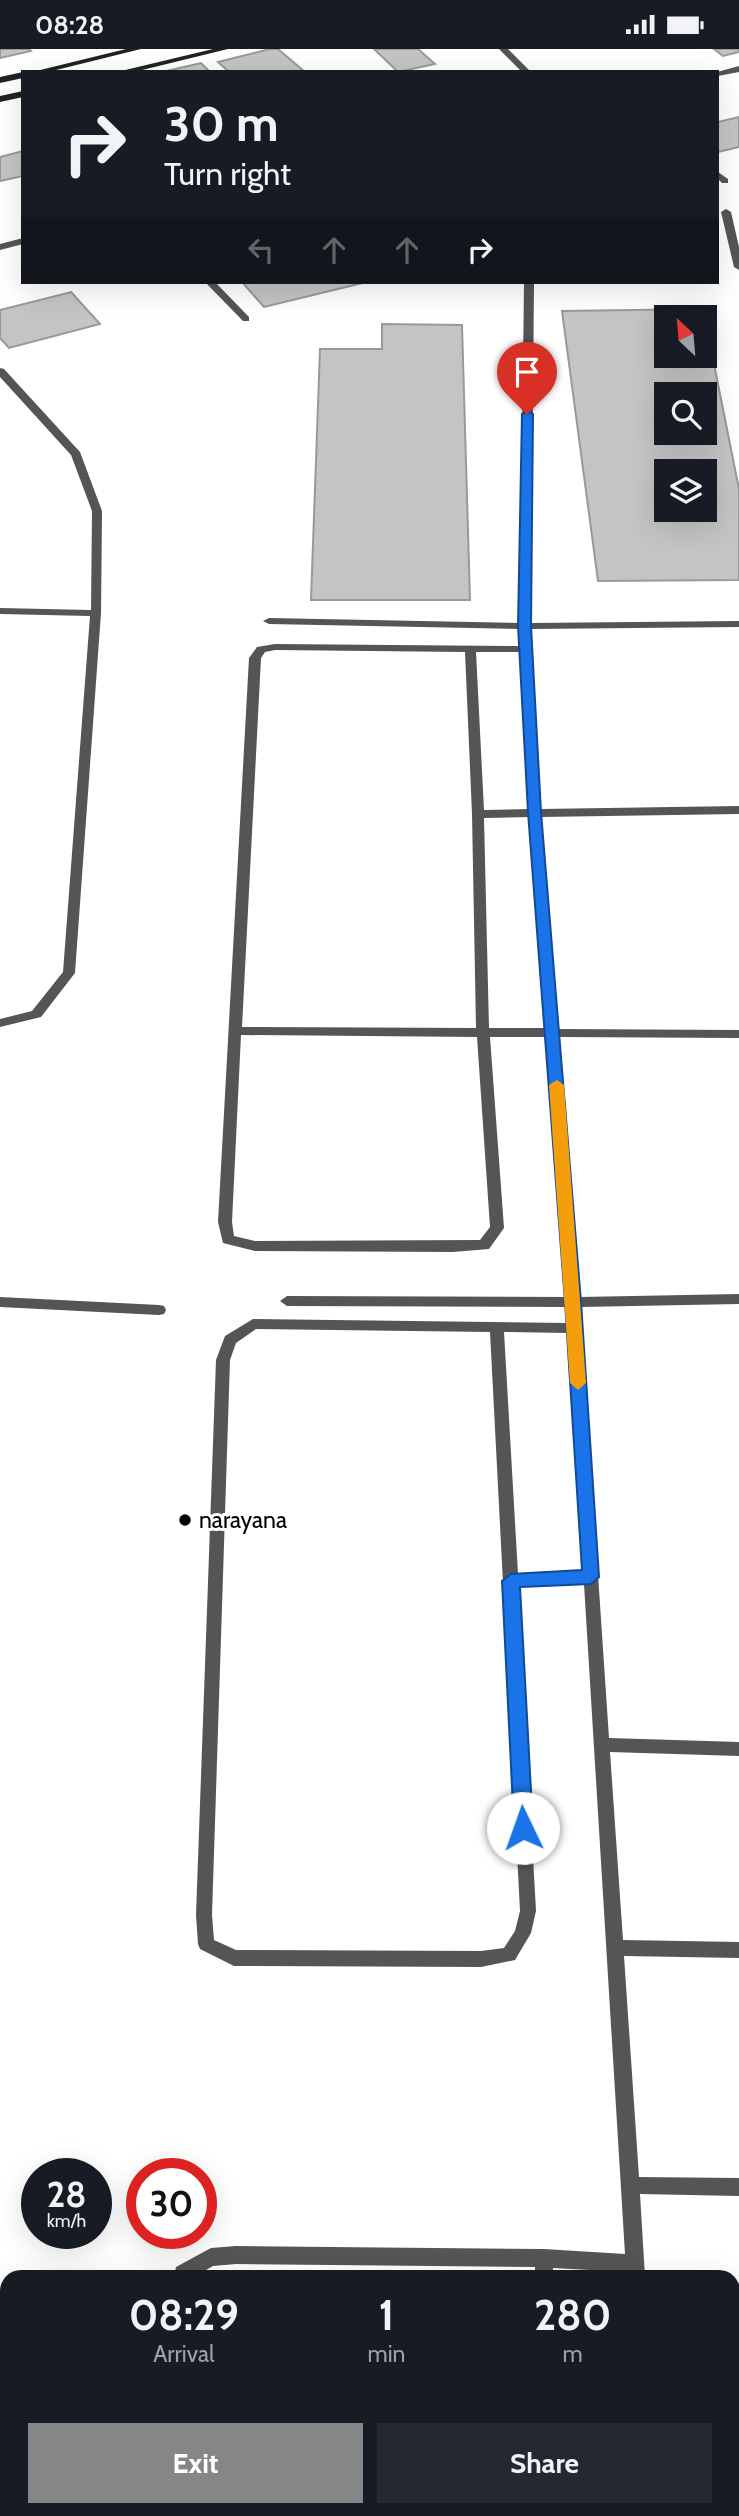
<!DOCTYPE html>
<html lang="en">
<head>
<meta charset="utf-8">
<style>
	:root { --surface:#171b24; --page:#242831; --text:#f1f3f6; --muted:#9ea1a6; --accent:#858687 }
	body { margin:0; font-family:Cabin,sans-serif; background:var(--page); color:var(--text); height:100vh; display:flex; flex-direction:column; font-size:26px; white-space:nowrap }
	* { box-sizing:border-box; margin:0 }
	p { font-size:23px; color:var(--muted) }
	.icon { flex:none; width:38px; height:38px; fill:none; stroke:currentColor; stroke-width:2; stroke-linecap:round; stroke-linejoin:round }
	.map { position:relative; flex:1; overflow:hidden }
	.details { position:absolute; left:0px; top:2221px; width:740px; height:247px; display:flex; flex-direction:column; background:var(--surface); border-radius:21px 21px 0 0; box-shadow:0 7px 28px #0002 }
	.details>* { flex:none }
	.top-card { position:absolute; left:21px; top:21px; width:698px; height:214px; border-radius:0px; box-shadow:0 7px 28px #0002; background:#171b24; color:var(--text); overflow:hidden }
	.needle { width:46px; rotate:334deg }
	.tools { position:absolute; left:654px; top:256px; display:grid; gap:14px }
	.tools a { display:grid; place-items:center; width:63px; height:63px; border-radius:0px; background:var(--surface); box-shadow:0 7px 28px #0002; font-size:35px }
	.speed { position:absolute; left:21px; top:2109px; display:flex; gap:14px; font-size:35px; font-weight:700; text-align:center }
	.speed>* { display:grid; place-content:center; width:91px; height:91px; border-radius:50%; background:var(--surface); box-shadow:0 7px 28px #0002; line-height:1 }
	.speed small { font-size:18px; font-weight:400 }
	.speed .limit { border:10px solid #d22; background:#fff; color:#111 }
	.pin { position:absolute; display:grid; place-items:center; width:60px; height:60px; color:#fff; margin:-72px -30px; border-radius:50% 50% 50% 0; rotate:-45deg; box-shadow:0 0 7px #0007 }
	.pin .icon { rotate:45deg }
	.me { position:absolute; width:77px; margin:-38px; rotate:357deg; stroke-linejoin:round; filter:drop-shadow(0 0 5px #0008) }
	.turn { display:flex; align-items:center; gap:24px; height:147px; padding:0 28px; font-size:32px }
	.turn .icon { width:91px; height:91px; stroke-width:2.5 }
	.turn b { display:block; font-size:49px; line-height:60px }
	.lanes { display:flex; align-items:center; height:66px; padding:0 28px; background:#0003; justify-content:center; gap:35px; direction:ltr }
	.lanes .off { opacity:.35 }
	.eta { display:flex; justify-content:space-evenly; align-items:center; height:119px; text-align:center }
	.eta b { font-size:42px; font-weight:700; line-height:49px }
	.button { display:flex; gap:14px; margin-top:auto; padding:14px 28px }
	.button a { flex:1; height:80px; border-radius:0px; background:var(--accent); color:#fff; font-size:28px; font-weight:700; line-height:80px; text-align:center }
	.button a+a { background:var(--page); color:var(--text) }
	.status { display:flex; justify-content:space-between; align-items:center; height:49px; padding:0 35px; background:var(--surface); direction:ltr }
	.status svg { height:19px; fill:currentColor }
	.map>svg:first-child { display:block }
	.building { fill:#c4c4c4; stroke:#999; stroke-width:2; fill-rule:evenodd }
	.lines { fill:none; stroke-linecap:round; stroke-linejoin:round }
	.street { fill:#555; fill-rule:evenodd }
	.secondary { fill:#222; fill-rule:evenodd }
	.route { fill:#1a73e8; stroke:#114b97; stroke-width:2 }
	.slow { fill:#f59e0b }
	.poi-dot { fill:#000; stroke:#fff; stroke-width:2.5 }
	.labels { text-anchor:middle; stroke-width:6; stroke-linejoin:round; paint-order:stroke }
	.poi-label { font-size:23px; fill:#000; stroke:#fff; text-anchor:start }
</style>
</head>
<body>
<div class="status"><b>08:28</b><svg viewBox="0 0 49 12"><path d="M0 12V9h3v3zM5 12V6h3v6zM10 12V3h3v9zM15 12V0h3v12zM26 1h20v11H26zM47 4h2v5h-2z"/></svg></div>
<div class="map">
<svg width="739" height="2467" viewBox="0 0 739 2467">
	<rect width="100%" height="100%" fill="#fff"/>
	<!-- building -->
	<path class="building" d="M0,0H29L31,2L0,9Z
		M270,0H278L305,23H229L218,13Z
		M374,0H418L435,15L398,23Z
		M714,0H739V3L723,7Z
		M201,14L210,23H162Z
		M739,68V98L718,103V73Z
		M23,102V127L0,132V108Z
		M242,233H367L264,258Z
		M71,243L100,275L9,299L0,289V261Z
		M703,260L705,268H667V306H705V270L739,440V531L598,532L562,262ZM667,345H705V383H667ZM667,422H705V460H667Z
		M382,275L462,276L470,551H311L320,300H382Z"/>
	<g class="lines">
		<!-- street -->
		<path class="street" d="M499,0H508L531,23H522Z
			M739,17V23L718,27L717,23Z
			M718,123L728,130V134H722L718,130Z
			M726,160L731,163L739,198V221L734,218L721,163Z
			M23,189V195L0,201V195Z
			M205,233H215L249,268V272H243Z
			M524,233H534L531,574L739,572V578L531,580L541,760L739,757V765L541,768L558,980L739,981V989L559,988L580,1248L739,1245V1255L580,1258L609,1689L739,1693V1707L610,1703L623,1891L739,1893V1909L624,1907L639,2128L739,2129V2147L640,2145L645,2228H627L626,2223L553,2219V2228H535V2218L236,2215L213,2217L194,2228H174L176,2218L211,2199L236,2197L544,2200L625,2205L584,1535L518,1538L536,1862L531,1884L515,1911L481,1918L234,1917L200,1900L198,1895L196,1866L216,1311L225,1287L253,1270L567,1274L566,1258L287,1257L280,1252L287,1247L566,1248L546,988H490L504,1179L489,1200L453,1203L255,1202L223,1194L218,1173L249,609L257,598L275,595L520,597V580L269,575L263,572L269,569L520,574ZM275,601L465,603L472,765L476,979L242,978L261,609L265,603ZM476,603H521L529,760L484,761ZM529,768L545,979H489L484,769ZM241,986L477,988L490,1178L480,1191L255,1192L234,1187L232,1173ZM256,1280L490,1283L520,1862L515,1882L504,1899L481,1902L236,1901L214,1891L212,1866L230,1311L236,1294ZM504,1283L568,1284L583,1522L518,1525Z
			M0,319L4,320L80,403L102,462L101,564L75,924L41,968L0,978V970L32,962L63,923L90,567L0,565V559L91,561L92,462L71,406L0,328Z
			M0,1248L159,1256L164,1257L166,1261L164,1265L159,1266L0,1258Z
			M161,2460H181V2467H161Z
			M542,2460H562V2467H542Z
			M636,2460H656V2467H636Z"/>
		<!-- secondary -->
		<path class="secondary" d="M126,0H141L48,23H32Z
			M213,0H228L134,23H117Z
			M23,23V29L0,34V28Z
			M23,42V48L0,53V47Z"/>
	</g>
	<!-- route -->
	<path class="route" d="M527,362L533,365L531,577L541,763L581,1253L599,1528L591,1535L520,1538L533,1779L530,1785H517L514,1779L502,1532L511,1525L582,1521L565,1253L528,763L518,577L522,365Z"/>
	<!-- slow -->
	<path class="slow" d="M557,1031L564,1036L586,1334L578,1341L570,1334L549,1036Z"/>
	<!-- markers -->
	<circle class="poi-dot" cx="185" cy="1471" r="7"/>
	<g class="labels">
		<!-- poi labels -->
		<g class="poi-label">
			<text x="199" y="1479">narayana</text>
		</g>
	</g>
</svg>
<div class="tools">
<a><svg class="needle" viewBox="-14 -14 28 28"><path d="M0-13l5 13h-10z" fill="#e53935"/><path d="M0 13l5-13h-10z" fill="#9ea1a6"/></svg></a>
<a><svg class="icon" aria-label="search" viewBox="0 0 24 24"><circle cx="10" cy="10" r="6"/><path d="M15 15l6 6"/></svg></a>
<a><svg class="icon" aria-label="layers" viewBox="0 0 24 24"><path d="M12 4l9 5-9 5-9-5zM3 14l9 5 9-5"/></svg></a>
</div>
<div class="speed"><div>28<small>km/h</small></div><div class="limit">30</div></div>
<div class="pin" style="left:527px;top:365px;background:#d93025"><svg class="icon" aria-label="arrive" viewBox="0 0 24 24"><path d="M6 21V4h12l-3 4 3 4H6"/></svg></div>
<svg class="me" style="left:523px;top:1779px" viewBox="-20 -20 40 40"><circle r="19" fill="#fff"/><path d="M0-13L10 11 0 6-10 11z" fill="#1a73e8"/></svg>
<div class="top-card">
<div class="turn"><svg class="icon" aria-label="right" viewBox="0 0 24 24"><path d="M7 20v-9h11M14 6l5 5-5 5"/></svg><div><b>30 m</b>Turn right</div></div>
<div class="lanes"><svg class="icon off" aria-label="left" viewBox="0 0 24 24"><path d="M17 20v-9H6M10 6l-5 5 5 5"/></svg><svg class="icon off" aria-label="ahead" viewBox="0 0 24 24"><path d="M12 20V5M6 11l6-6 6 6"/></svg><svg class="icon off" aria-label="ahead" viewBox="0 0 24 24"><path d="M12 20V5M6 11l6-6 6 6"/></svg><svg class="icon" aria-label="right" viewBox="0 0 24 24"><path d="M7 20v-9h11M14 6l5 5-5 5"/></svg></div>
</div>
<section class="details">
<div class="eta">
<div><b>08:29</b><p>Arrival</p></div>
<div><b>1</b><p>min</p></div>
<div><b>280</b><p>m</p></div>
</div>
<div class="button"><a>Exit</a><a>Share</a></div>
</section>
</div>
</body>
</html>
